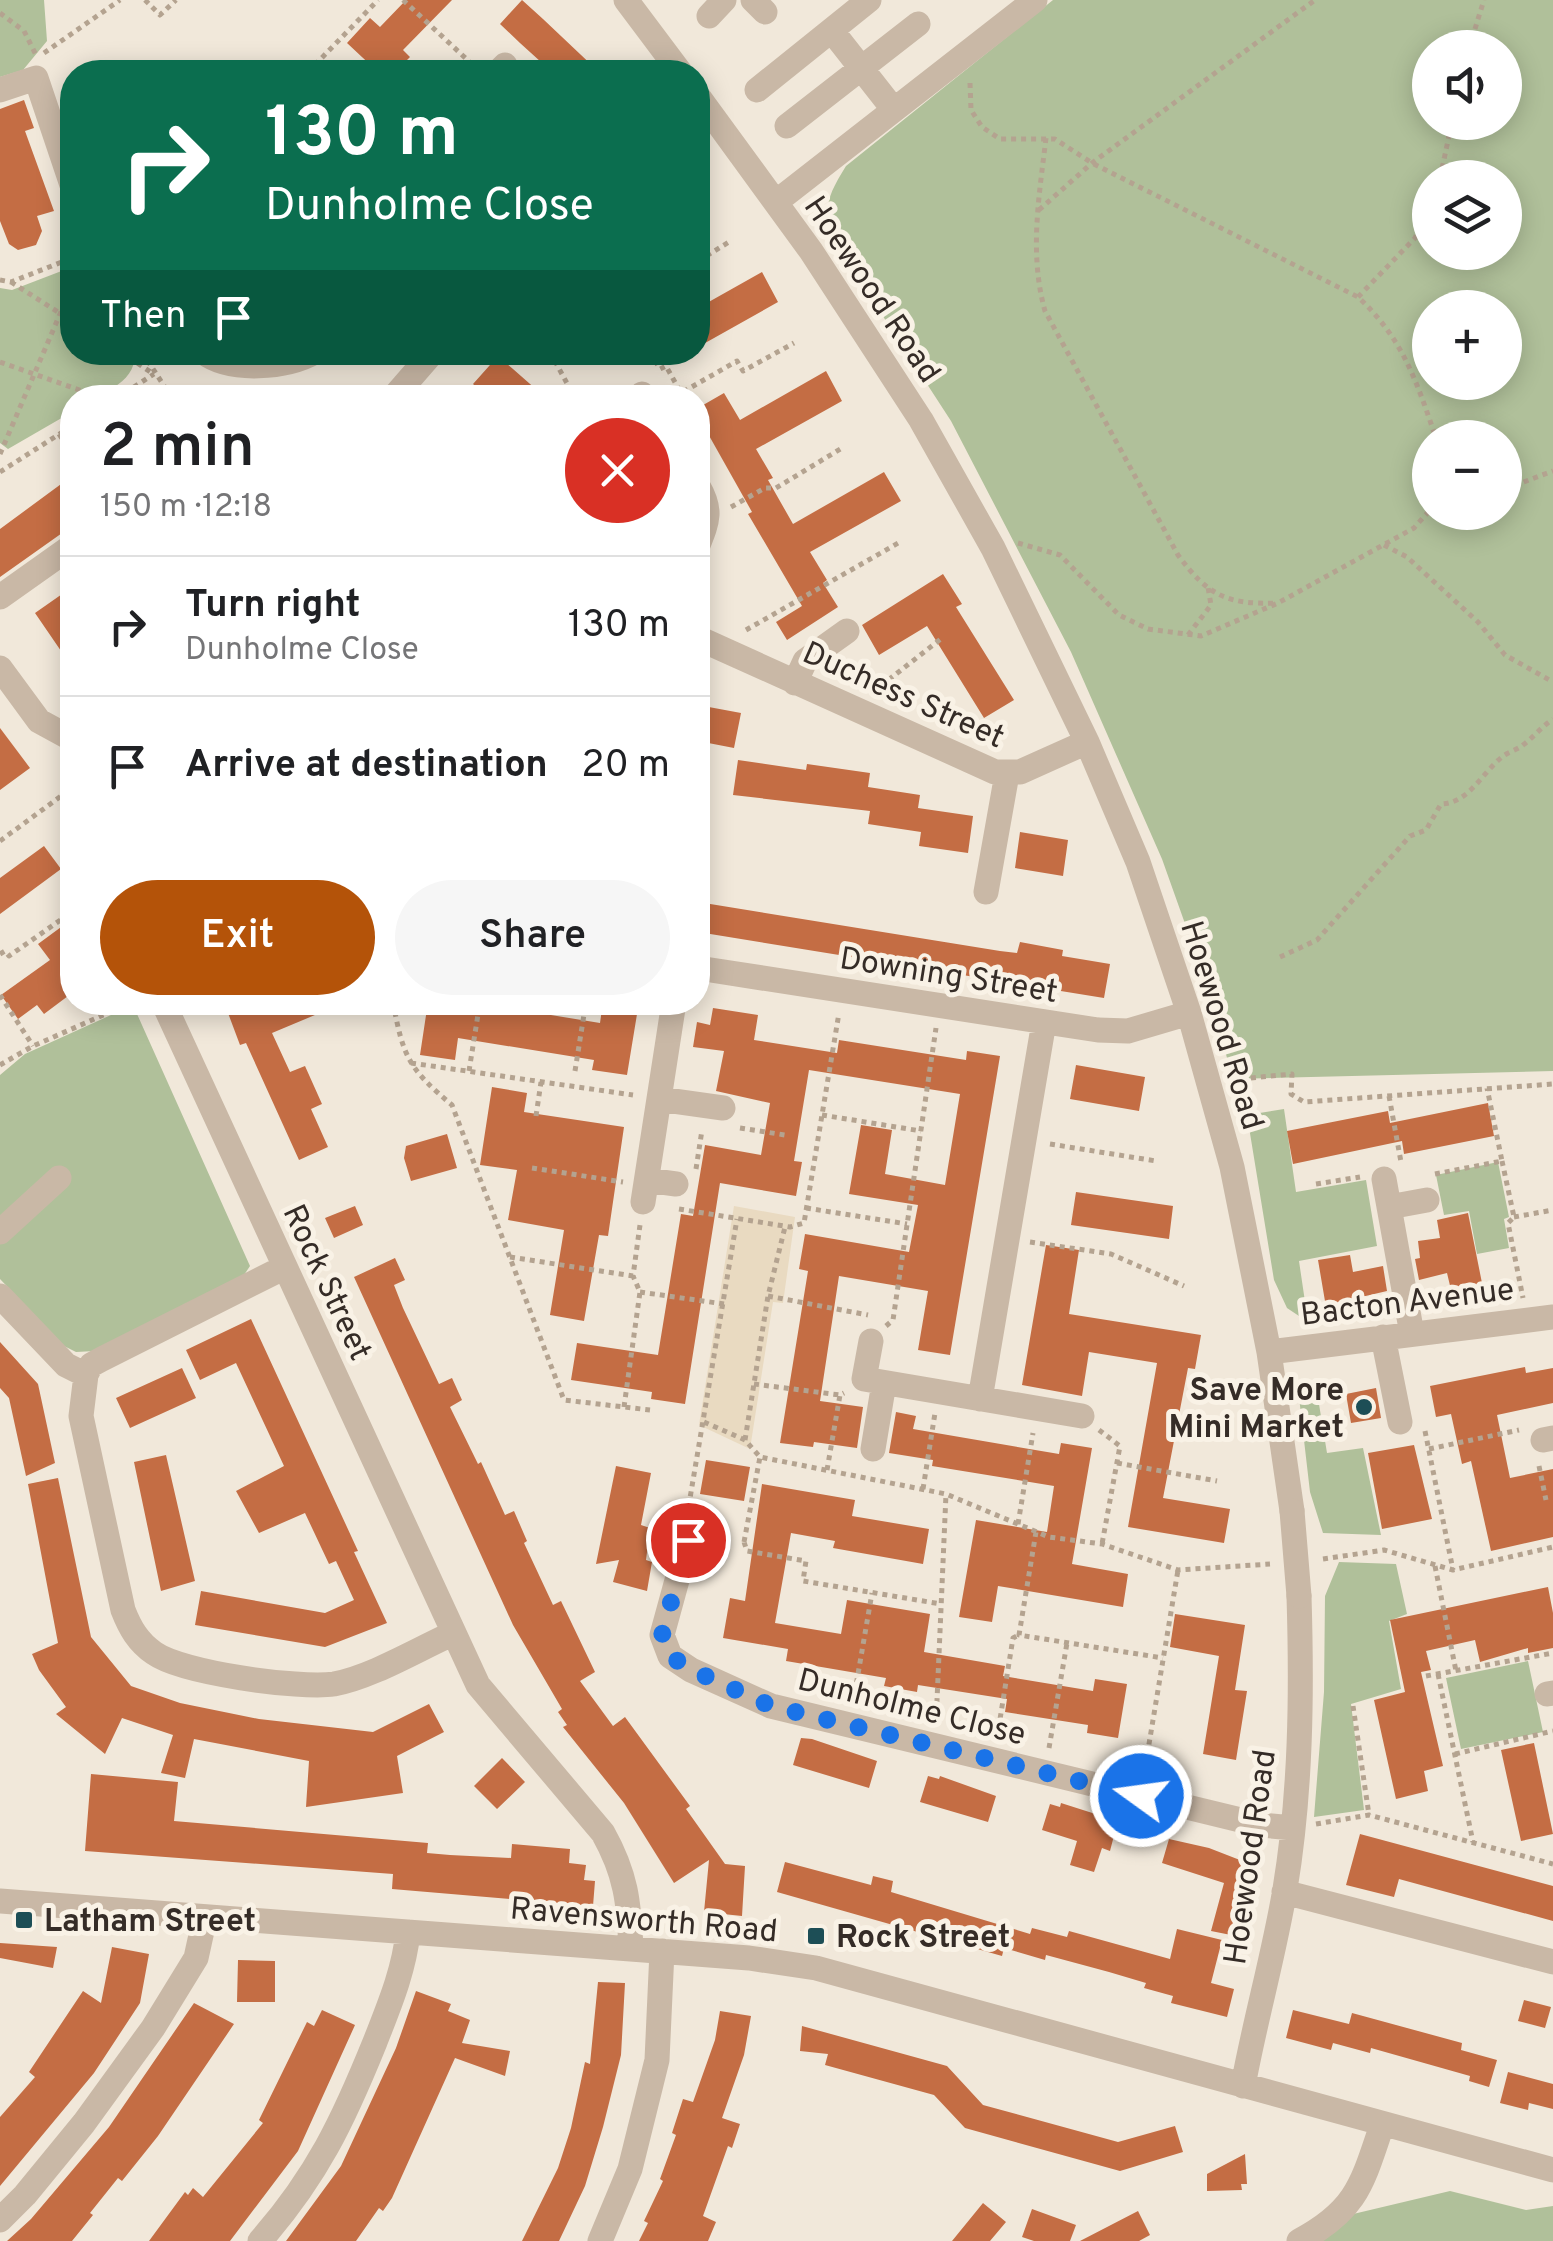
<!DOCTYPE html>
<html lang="en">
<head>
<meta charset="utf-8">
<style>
	:root { --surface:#fff; --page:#f6f6f6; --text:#202124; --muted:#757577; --line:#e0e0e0; --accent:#b45309 }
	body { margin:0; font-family:Overpass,sans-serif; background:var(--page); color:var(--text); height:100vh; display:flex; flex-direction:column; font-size:38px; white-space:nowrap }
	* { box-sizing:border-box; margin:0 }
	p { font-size:32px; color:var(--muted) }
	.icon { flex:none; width:55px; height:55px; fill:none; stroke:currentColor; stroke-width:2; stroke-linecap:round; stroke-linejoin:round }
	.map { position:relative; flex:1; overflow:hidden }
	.sheet { position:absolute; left:60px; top:385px; width:650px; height:630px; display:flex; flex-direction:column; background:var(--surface); border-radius:40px; box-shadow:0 5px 25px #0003 }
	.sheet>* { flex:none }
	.guide { position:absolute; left:60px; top:60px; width:650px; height:305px; border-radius:40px; box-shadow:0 5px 25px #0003; background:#0b6e4f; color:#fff; overflow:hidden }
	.buttons { position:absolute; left:1412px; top:30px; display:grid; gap:20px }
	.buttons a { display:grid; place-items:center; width:110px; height:110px; border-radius:50%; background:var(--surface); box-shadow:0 5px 25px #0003; font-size:50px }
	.pin { position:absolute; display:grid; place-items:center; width:85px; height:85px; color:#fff; margin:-42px; border:5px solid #fff; border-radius:50%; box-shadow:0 2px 10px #0007 }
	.me { position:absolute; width:110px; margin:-55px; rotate:284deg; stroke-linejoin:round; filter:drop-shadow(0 0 8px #0008) }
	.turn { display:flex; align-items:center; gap:35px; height:210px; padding:0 40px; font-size:45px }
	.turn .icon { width:130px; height:130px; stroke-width:2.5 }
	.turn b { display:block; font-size:70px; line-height:85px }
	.then { display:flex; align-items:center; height:95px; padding:0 40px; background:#0003; gap:20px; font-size:38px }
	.round { display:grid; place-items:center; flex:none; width:105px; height:105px; border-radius:52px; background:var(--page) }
	.summary { display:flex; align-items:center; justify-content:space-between; height:170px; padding:0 40px }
	h1 { font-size:60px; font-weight:600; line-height:75px }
	.action { display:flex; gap:20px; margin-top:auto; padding:20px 40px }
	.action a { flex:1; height:115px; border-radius:60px; background:var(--accent); color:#fff; font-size:40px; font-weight:600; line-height:115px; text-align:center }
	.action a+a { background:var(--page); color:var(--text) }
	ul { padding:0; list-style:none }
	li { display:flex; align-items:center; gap:30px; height:140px; padding:0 40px; border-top:2px solid var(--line) }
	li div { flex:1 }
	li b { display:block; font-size:38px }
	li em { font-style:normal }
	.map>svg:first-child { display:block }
	.green { fill:#b0c09a; fill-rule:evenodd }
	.plaza { fill:#e9dac1 }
	.building { fill:#c46d44 }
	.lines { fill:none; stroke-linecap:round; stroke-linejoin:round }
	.path { stroke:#b4a390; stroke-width:5; stroke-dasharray:5 5; stroke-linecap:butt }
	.minor { stroke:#c9b8a6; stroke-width:25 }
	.minor-bridge { stroke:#c9b8a6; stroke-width:25 }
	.route { stroke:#1a73e8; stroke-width:18; stroke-dasharray:0 32.4 }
	.poi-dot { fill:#1d4e56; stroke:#f9f2e6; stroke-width:4 }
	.labels { text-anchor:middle; stroke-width:10; stroke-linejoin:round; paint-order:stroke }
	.street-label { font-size:32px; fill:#352c27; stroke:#f9f2e6 }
	.poi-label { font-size:32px; font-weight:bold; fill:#352c27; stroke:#f9f2e6; text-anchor:start }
</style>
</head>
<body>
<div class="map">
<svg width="1553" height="2241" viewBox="0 0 1553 2241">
	<rect width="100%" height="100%" fill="#f1e8da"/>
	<!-- green -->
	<path class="green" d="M0,0H44L47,41L23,70L0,77Z
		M1053,0H1553V1071L1233,1079L1204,977L1162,859L1071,652L951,421L838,247C822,210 825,200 846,166ZM1430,48H1505V122H1430ZM1430,178H1505V252H1430ZM1430,308H1505V382H1430ZM1430,438H1505V512H1430Z
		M72,267V352L135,353C136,384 99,398 72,398V412L8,449L0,443V288L12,290Z
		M133,1005L250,1266L244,1275L95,1351L76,1352L64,1346L0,1279V1244L9,1234L0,1226V1075L25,1054Z
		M1284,1109L1296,1192L1366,1180L1377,1246L1299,1261L1308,1322L1287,1308L1274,1280L1247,1115Z
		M1498,1162L1509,1217L1504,1219L1509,1248L1477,1254L1469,1211L1444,1215L1436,1175Z
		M1317,1392L1327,1453L1363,1448L1381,1535L1323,1533L1310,1492L1299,1397Z
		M1339,1562L1396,1564L1407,1614L1389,1621L1401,1689L1351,1704L1364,1810L1314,1817L1324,1692L1325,1596Z
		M1528,1661L1543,1732L1461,1749L1446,1678Z
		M1450,2191L1526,2210L1553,2206V2241H1315L1349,2215Z"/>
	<!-- plaza -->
	<path class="plaza" d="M734,1206L795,1217L783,1303L773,1302L750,1449L699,1425Z"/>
	<!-- building -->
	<path class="building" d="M406,0H452L403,50L410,57L395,72H378L347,43L370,18L380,27Z
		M522,0L543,19L599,72H552L520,43L500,24Z
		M24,100L34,128L25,131L54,211L37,216L42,231L36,245L18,250L9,244L0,221V109Z
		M762,272L778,302L698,347V308Z
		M498,356L513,369L546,398H488L473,384Z
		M826,371L842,401L756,449L773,478L768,480L793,524L884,472L901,501L810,552L827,580L823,583L838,607L787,640L776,622L802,606L748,514L752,512L698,416V408L724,393L740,420Z
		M72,476V526L0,577V529Z
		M943,574L962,604L956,607L1014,700L984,718L927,626L879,655L862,625Z
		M65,592L72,603V667L35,613Z
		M698,705L741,713L734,748L698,741Z
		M0,728L30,768L0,790Z
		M738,760L806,770L807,764L870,773L868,787L920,795L918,808L973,816L968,853L919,846L921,832L868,824L870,811L733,795Z
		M1020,832L1068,840L1063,876L1015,868Z
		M44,846L61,869L0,914V878Z
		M698,902L1000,951L1017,953L1020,942L1063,950L1062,956L1110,964L1104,998L698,932Z
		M72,919V993L44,1014L37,1005L18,1019L1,995L50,960L38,944Z
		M254,1002H346L272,1033L290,1072L305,1066L322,1104L311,1109L328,1147L299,1160L246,1043L240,1045L228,1013Z
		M428,1002H471L600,1023L603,1002H639L627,1075L592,1070L594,1060L458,1038L455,1060L420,1055Z
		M713,1008L758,1015L754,1040L837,1053L839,1040L966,1060L967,1051L1000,1056L950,1355L918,1350L928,1291L839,1276L820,1401L863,1407L857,1448L814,1442L813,1447L780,1443L808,1271L799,1269L805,1234L909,1252L918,1205L849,1194L861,1125L892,1130L885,1174L945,1185L960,1094L809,1070L794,1161L802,1162L796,1196L720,1183L685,1404L651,1399L652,1392L571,1380L577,1343L658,1355L681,1214L693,1216L705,1145L761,1155L770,1103L716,1091L724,1051L693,1047L697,1022L710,1025Z
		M1076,1065L1145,1077L1139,1111L1070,1099Z
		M492,1087L527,1093L524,1112L624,1127L608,1236L599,1235L584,1321L550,1315L564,1230L508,1220L517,1170L480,1165Z
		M1488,1103L1494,1136L1404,1154L1402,1141L1293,1164L1287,1131L1388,1111L1390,1123Z
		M447,1134L457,1168L411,1181L404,1158L406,1146Z
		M1076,1192L1173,1206L1169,1239L1071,1225Z
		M355,1206L363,1225L334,1238L325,1218Z
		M1468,1213L1483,1288L1452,1294L1447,1273L1419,1280L1415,1259L1420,1258L1418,1241L1440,1238L1437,1220Z
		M1046,1245L1079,1250L1069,1314L1201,1335L1195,1369L1188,1368L1163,1498L1230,1509L1224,1543L1128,1527L1157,1363L1089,1352L1082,1396L1022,1385Z
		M1350,1255L1353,1272L1383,1266L1387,1291L1357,1298L1360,1318L1337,1322L1335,1306L1326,1307L1318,1260Z
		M395,1258L405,1280L394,1285L403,1308L439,1384L452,1378L462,1400L450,1407L478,1464L481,1462L505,1515L514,1511L527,1541L524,1543L553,1605L561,1601L595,1672L580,1681L613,1726L625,1717L690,1806L686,1809L725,1864L745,1866L742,1916L704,1912L709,1860L674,1883L624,1803L563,1727L567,1725L558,1712L562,1709L513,1625L354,1277Z
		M251,1319L358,1551L354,1552L387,1623L325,1647L195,1625L201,1591L325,1613L354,1600L336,1561L329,1564L305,1513L259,1533L236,1491L284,1466L236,1363L200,1380L186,1350Z
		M0,1342L38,1384L55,1463L26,1476L9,1398L0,1388Z
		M1525,1367L1526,1373L1553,1368V1403L1497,1415L1510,1478L1553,1469V1537L1491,1551L1471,1461L1462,1464L1451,1414L1436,1417L1430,1386Z
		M182,1368L196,1398L130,1428L116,1398Z
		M1376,1388L1381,1418L1351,1423L1346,1394Z
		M896,1412L916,1416L913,1429L1059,1454L1061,1443L1092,1448L1072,1564L1128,1574L1123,1607L998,1586L992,1622L959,1617L976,1520L1047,1532L1054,1486L932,1466L933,1460L889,1453Z
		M1414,1445L1432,1519L1382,1529L1368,1453Z
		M166,1455L195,1581L161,1591L134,1462Z
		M706,1460L750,1467L744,1501L700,1494Z
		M616,1466L651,1473L641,1525L650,1528L646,1560L652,1562L647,1591L613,1582L619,1560L596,1564Z
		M58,1478L91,1637L131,1686L180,1703L259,1719L373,1732L429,1704L444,1732L397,1756L403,1793L306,1807L309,1761L194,1739L185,1778L161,1773L173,1735L122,1718L105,1754L56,1714L66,1707L39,1670L32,1654L58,1643L28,1484Z
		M762,1484L855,1500L852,1516L929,1529L923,1564L833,1548L835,1541L791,1533L775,1623L841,1634L847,1600L930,1614L924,1652L1005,1666L1003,1676L1093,1691L1095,1679L1127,1684L1118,1738L1087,1733L1088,1725L1005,1712L1007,1699L918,1685L917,1692L884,1686L886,1678L786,1661L788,1649L723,1638L730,1598L745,1601Z
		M1548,1587L1553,1613V1648L1528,1653V1648L1480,1662L1475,1640L1426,1651L1431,1670L1421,1672L1443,1766L1424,1771L1428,1791L1396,1799L1374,1700L1405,1692L1390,1620Z
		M1175,1614L1245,1625L1235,1690L1247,1691L1236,1760L1203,1754L1219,1656L1170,1647Z
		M801,1738L812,1739L877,1761L869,1788L793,1765Z
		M1534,1743L1553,1834L1521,1841L1501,1750Z
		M502,1758L525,1782L497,1809L474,1786Z
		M91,1774L178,1782L174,1821L428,1843L427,1853L450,1855L511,1858L512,1844L570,1849L569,1863L586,1865L584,1880L595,1881L593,1906L392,1889L393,1874L85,1851Z
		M928,1776L939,1779L940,1776L996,1796L988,1822L920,1802Z
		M1061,1803L1108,1818V1821L1117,1824L1110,1851L1102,1848L1094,1872L1070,1865L1077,1841L1042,1830L1050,1804L1060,1807Z
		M1360,1834L1553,1886V1921L1399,1879L1394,1897L1346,1885Z
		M1169,1839L1209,1848L1245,1862L1242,1872L1252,1875L1236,1936L1211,1931L1224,1883L1162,1863Z
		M785,1862L871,1885L873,1876L893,1881L891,1892L1030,1934L1032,1928L1067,1937L1069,1931L1170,1959L1177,1929L1222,1940L1211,1983L1234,1989L1227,2017L1171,2003L1173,1996L1144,1988L1146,1983L1109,1972L1046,1955L1045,1960L1004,1948L1002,1956L777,1892Z
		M0,1943L57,1947L53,1968L0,1958Z
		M112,1947L149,1954L140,2003L94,2073L0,2186V2117L35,2077L29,2072L83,1991L101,2003Z
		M238,1960L275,1961V2002H237Z
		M598,1982L625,1983L621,2055L603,2127L585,2186L559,2241H522L558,2168L571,2128L585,2062L590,2064Z
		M416,1991L451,2004L448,2011L470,2020L462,2043L510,2051L505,2076L455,2058L392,2198L383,2211L379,2208L356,2241H286L341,2166L396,2048Z
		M1524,2000L1551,2007L1545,2028L1518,2021Z
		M194,2003L234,2024L158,2136L122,2181L118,2178L90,2213L93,2215L72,2241H7L31,2219L109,2127Z
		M322,2010L355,2025L298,2151L230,2241H149L185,2192L188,2195L193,2188L203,2197L263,2123L259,2120L307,2022L314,2026Z
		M1293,2010L1349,2024L1352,2013L1462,2043L1461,2050L1497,2060L1489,2087L1469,2081L1470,2076L1371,2048L1370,2053L1333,2043L1331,2050L1286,2038Z
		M720,2011L751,2016L744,2055L722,2118L740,2124L732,2148L728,2146L703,2216L716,2222L708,2241H639L648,2223L644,2221L663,2181L660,2179L676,2135L672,2133L683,2099L693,2102L715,2040Z
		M802,2026L947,2066L983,2105L1118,2142L1175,2126L1183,2152L1120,2171L965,2128L934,2095L825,2065L828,2054L800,2051Z
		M1508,2072L1553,2084V2109L1529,2103L1528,2110L1500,2103Z
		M1245,2154L1247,2184H1241L1242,2190L1207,2191V2174Z
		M983,2203L1006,2222L990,2241H952Z
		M1032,2209L1076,2225L1070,2241H1034L1022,2237Z
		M1138,2211L1150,2235L1139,2241H1080Z"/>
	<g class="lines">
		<!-- path -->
		<path class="path" d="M145,0L160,15L176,0
			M403,0L474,66
			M0,13L24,31L36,55
			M1469,48L1484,0
			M44,53L120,0
			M308,72L378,0
			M970,83L971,110L982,127L1000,139H1055L1092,163L1358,297C1403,339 1416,380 1436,438
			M1046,138C1039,197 1029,254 1045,311L1178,555C1208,596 1228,605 1278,603
			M1440,178L1452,122
			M1039,210L1092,163L1315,0
			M698,261L729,242
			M0,280L11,282L72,258
			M11,282L72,321
			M1358,297L1415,238L1430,204
			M121,352L152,373
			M142,352L172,398
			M550,352L575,398
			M650,352L660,369L666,366L681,393L737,361L743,371L794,343
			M0,362L102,398
			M117,398L154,374
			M59,434L72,454
			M0,454L72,286
			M0,472L72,426
			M1505,489L1553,471
			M731,507L765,488H776L842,448
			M1018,543L1060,555L1119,615L1148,629L1201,636L1278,603L1414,528L1430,510
			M1384,545L1407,557L1478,622L1505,655L1553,682
			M746,630L900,542
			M1188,635L1211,605L1208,587
			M873,692L942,638
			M0,841L72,788
			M0,954L5,951L9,956L72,912
			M1280,957L1317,940L1410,836L1426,830L1441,804C1469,803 1482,773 1502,757C1508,752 1517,750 1523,745C1534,737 1541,727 1553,719
			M0,995L33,1046
			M393,1002C403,1057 409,1069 452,1105L564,1400L650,1410
			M411,1063L633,1095
			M0,1065L33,1046L133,1002
			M469,1071L480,1002
			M575,1071L586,1002
			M1231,1080L1292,1074L1291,1094L1304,1102L1553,1084
			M1389,1096L1401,1162
			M822,1115L921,1131
			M536,1116L541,1082
			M740,1128L785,1135
			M1050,1144L1156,1161
			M1502,1161L1514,1217L1508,1223L1523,1298
			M532,1168L623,1182
			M696,1169L702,1130
			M1435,1174L1502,1161L1487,1088
			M1316,1184L1360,1177
			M806,1208L907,1224
			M679,1209L790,1227L804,1223L839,1013
			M1514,1217L1553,1210
			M1030,1242L1111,1254L1184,1286
			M510,1257L633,1276
			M640,1292L724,1304
			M768,1296L868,1315
			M886,1326L893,1320L936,1028
			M754,1384L840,1395L844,1393
			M624,1407L640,1292L633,1276L640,1225
			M704,1422L745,1440L760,1457L946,1494L1049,1537L1102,1544L1178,1570L1270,1564
			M1099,1430L1120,1446L1102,1544
			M1425,1431L1453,1570
			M745,1440L768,1296L785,1227
			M1429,1449L1519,1430
			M1117,1463L1217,1481
			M1539,1466L1546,1500
			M827,1470L840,1395
			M923,1489L935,1413
			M687,1516L737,1219
			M1018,1524L1033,1433
			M1036,1532L1019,1635L1163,1658
			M744,1542L747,1551L806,1561L803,1581L941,1604
			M744,1542L760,1457
			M1323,1559L1384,1550L1453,1570L1553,1547
			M1435,1566L1456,1671
			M1438,1674L1473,1842
			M1426,1676L1553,1653
			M853,1703L872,1593
			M1353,1706L1369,1815
			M936,1723L946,1494
			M997,1738L1013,1638L1019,1635
			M1049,1748L1067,1643
			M1455,1754L1553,1731
			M1144,1774L1178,1570
			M1316,1824L1369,1815L1553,1864"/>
		<!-- minor -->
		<path class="minor" d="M626,0L680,72
			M753,0L765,12
			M709,16L724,0
			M832,31L894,110
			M498,72L505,65
			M0,90L36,78L72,185
			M757,90L869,0
			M698,96L811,251L921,420L993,548L1087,742L1138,862L1189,1013L1232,1167L1269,1352L1292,1511
			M787,126L918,24
			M776,202L1035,0
			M203,352C230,373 287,368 315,352
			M642,394L645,398
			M393,398L433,352
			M698,486C712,510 708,520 698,545
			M0,597L72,546
			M698,638L995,772H1020L1087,742
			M0,668L39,721L72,739
			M795,683L805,661L847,631
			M986,892L1007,774
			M698,968L1098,1030L1128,1031L1189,1013
			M163,1002L478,1685L603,1833C626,1874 629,1902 631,1949
			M659,1099L723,1108
			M1384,1179L1412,1334
			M647,1180L676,1184
			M643,1202L674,1002
			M1389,1207L1427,1200
			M0,1232L59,1178
			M285,1267L102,1359L91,1365L86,1375L81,1416L123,1610C130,1628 138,1642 154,1653C182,1673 299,1689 334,1684C372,1677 418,1649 454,1633
			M0,1296L66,1365L86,1375
			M1383,1337L1400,1422
			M871,1341L864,1379L1082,1416
			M1269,1352L1553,1317
			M980,1399L1044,1022
			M1543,1440L1553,1438
			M873,1449L884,1383
			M716,1541L688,1540L662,1635L670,1656L691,1670L771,1706L1261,1825L1293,1828
			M1547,1694L1553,1693
			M1284,1892L1553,1962
			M0,1901L749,1958L816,1968L1553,2170
			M1243,2086C1255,2020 1274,1955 1285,1889C1301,1792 1302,1694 1299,1596
			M0,2220L25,2195L84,2123L153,2028L196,1958L205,1917
			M260,2241C317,2176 343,2121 375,2042C389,2006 404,1971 408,1932
			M600,2241L630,2169L657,2060L662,1951
			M1299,2241C1357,2210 1362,2184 1382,2125"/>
		<!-- minor-bridge -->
		<path class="minor-bridge" d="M1292,1511L1299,1596"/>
	</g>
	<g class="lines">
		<!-- route -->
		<path class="route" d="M688,1540L662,1635L670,1656L692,1670L771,1706L1141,1796"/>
	</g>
	<!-- markers -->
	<g class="poi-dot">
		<circle cx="1364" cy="1407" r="10"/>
		<rect x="14" y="1910" width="20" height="20" rx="5"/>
		<rect x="806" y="1926" width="20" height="20" rx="5"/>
	</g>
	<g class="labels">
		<!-- street labels -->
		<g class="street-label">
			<text transform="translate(873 289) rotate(56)" y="11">Hoewood Road</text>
			<text transform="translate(904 694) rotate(24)" y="11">Duchess Street</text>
			<text transform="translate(949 974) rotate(9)" y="11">Downing Street</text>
			<text transform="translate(1223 1025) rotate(73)" y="11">Hoewood Road</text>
			<text transform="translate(328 1282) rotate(65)" y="11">Rock Street</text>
			<text transform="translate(1407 1301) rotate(-7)" y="11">Bacton Avenue</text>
			<text transform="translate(912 1706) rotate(14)" y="11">Dunholme Close</text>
			<text transform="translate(1249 1857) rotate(-82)" y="11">Hoewood Road</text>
			<text transform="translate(644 1919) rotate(5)" y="11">Ravensworth Road</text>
		</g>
		<!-- poi labels -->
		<g class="poi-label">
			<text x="1344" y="1400" text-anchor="end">Save More<tspan x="1344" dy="37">Mini Market</tspan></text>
			<text x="44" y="1931">Latham Street</text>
			<text x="836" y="1947">Rock Street</text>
		</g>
	</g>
</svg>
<div class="buttons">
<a><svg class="icon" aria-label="sound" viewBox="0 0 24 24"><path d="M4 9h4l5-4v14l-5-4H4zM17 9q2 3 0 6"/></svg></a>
<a><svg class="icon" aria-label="layers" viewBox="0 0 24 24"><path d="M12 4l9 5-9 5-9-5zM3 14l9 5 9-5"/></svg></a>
<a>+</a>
<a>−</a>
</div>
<div class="pin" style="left:688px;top:1540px;background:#d93025"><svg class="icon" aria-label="arrive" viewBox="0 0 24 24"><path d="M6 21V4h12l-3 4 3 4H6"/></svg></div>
<svg class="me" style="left:1141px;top:1796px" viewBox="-20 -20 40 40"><circle r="17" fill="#1a73e8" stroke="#fff" stroke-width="3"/><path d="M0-11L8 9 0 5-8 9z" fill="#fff"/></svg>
<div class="guide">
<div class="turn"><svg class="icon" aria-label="right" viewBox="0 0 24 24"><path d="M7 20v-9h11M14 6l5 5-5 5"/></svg><div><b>130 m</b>Dunholme Close</div></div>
<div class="then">Then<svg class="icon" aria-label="arrive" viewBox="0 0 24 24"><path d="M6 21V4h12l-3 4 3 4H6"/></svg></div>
</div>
<section class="sheet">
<div class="summary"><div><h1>2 min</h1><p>150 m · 12:18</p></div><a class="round" style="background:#d93025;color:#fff"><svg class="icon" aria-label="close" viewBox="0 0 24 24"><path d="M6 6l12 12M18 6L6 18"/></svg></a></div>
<ul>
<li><svg class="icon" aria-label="right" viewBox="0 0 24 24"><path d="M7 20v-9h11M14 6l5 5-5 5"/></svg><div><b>Turn right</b><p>Dunholme Close</p></div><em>130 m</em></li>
<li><svg class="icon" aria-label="arrive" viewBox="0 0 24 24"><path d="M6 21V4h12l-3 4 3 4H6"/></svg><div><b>Arrive at destination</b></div><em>20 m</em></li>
</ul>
<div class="action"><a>Exit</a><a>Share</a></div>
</section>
</div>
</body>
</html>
